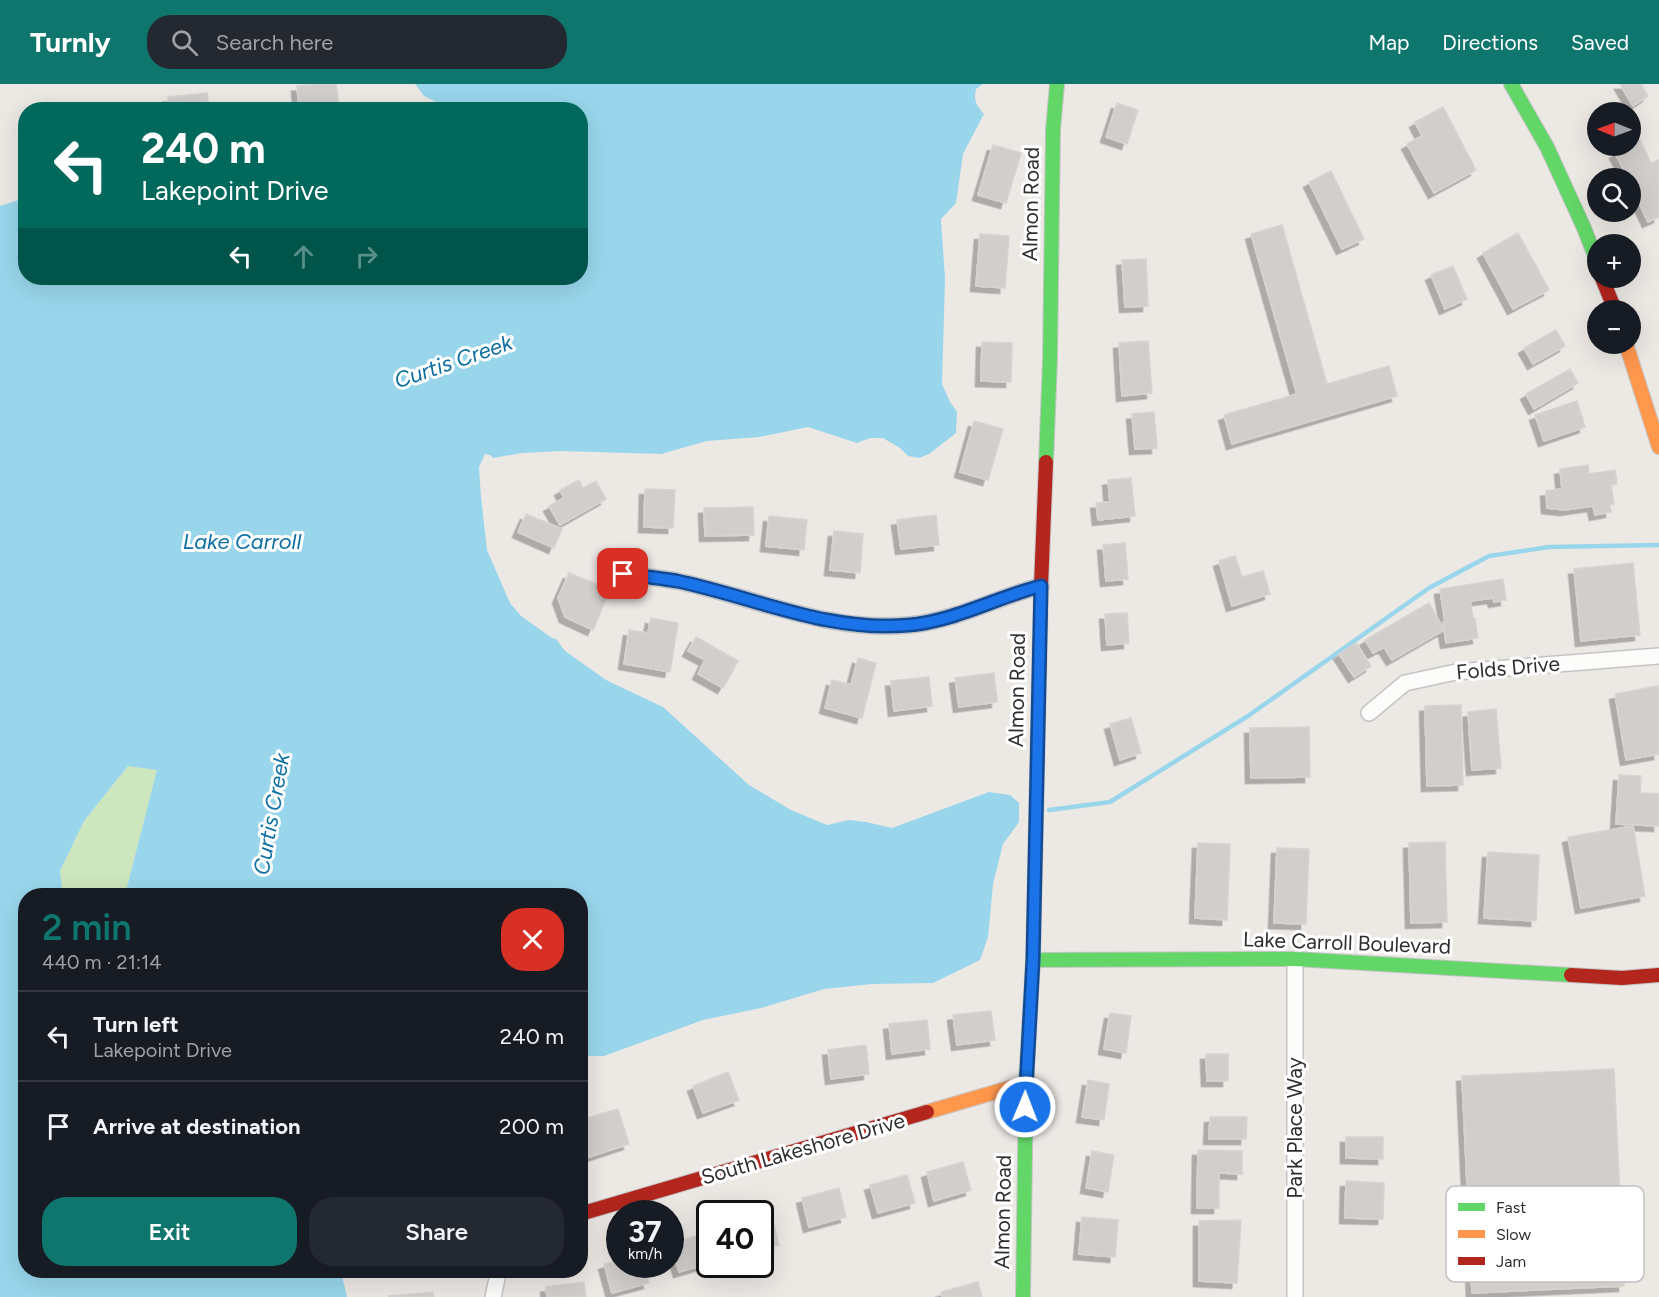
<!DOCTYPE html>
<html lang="en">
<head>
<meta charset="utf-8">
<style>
	:root { --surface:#171b24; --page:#242831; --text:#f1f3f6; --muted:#9ea1a6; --line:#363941; --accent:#0f766e }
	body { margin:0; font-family:Figtree,sans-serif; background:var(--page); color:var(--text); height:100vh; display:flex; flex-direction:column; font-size:22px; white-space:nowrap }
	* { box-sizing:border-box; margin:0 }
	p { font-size:20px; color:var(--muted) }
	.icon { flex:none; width:33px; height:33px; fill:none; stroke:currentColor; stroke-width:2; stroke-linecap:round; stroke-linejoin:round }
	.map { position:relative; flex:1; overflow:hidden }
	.side { position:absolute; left:18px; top:804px; width:570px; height:390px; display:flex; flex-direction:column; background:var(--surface); border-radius:24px; box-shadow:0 6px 24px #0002 }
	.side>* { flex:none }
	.banner { position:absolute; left:18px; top:18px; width:570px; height:183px; border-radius:24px; box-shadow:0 6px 24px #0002; background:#00695c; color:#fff; overflow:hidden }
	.needle { width:39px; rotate:271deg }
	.tools { position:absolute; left:1587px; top:18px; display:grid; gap:12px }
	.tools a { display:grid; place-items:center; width:54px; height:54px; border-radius:50%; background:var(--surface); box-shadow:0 6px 24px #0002; font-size:30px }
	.speed { position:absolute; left:606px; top:1116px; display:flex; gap:12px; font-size:30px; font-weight:700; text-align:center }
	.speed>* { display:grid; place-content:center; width:78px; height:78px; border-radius:50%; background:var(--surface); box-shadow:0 6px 24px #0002; line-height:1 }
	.speed small { font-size:15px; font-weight:400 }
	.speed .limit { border:3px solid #111; border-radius:9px; background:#fff; color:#111 }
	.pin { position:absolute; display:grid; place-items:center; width:51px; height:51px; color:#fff; margin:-26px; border-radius:12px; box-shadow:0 3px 9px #0006 }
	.me { position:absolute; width:66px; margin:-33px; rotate:1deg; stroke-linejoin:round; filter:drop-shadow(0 0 4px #0008) }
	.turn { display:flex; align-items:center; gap:21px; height:126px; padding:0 24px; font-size:27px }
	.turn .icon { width:78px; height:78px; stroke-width:2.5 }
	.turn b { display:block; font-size:42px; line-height:51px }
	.lanes { display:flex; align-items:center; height:57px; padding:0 24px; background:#0003; justify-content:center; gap:30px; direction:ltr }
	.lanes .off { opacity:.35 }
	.round { display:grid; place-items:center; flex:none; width:63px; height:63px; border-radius:24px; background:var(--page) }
	.head { display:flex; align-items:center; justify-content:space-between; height:102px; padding:0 24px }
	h1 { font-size:36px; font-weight:600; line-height:45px; color:var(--accent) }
	.cta { display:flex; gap:12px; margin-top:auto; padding:12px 24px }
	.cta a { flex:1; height:69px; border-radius:24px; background:var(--accent); color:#fff; font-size:24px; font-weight:600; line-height:69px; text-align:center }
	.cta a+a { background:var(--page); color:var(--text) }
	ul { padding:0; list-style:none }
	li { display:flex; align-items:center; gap:18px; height:90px; padding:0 24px; border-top:2px solid var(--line) }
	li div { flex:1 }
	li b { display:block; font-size:22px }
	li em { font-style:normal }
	header { display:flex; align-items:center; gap:36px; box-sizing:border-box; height:84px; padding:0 30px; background:var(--accent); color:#fff }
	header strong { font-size:28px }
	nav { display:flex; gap:33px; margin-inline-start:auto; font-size:21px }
	.search { width:420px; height:54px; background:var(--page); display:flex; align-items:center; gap:15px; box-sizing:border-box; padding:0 21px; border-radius:24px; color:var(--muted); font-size:22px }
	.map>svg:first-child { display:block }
	.green { fill:#cee6be }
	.water { fill:#99d6ec }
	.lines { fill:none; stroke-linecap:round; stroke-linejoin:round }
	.stream { stroke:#99d6ec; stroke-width:4.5 }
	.building { fill:#d1cecb; stroke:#d7d4d0; stroke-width:1.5; filter:url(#shadow) }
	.street-casing { stroke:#c5c4c5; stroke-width:18 }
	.fast-casing { stroke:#c5c4c5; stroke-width:16 }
	.slow-casing { stroke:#c5c4c5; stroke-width:16 }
	.jam-casing { stroke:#c5c4c5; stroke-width:16 }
	.street { stroke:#fcfcfb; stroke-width:15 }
	.fast { stroke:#63d668; stroke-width:14 }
	.slow { stroke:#ff974d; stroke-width:14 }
	.jam { stroke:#b3261e; stroke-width:14 }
	.route-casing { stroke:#114b97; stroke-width:15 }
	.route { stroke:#1a73e8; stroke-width:10 }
	.labels { text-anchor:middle; stroke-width:6; stroke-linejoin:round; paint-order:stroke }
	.street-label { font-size:21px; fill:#2e2e2e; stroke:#fff }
	.water-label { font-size:22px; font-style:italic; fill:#0d6fa3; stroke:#fff }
	.key { fill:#fff; stroke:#c0c0c0; stroke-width:1.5 }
	.key-label { font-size:16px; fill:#2e2e2e }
</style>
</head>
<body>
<header>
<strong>Turnly</strong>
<div class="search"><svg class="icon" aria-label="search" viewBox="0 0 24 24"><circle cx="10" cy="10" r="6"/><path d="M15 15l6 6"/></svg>Search here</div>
<nav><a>Map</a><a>Directions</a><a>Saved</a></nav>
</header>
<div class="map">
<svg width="1659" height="1213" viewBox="0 0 1659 1213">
	<defs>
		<filter id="shadow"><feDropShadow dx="-5.5" dy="5.5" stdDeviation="0" flood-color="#0004"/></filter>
	</defs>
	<rect width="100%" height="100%" fill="#ece8e4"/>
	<!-- green -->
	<path class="green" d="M128,682L158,685L125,811H63L60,787L84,737Z"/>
	<!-- water -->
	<path class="water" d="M415,0H983L976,5C973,17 977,22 984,30L963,70L956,119L941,135L945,194L942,300L950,318L957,328L956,349L929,370L919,374L908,372L900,364L883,354H870L857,359L808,343L759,353L707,357L661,370L561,367L522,369L493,374L490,371L485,370L479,383L481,413L487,466L510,519L521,532L552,554L556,555L565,567L606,596L663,623L749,701L791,726L827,741L849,736L866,738L892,744L989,708L1010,711L1019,719V738L1003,760L993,800L988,853L980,876L933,899L872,900L824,905L761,924L703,936L604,972H581L580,812L125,811L157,686L128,682L84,737L60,787L63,811L26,812V1186L341,1187L347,1213H0V122L25,114L26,194H580V26H460L457,23L448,24L424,12Z"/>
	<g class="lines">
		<!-- stream -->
		<path class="stream" d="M1049,726L1110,718L1248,632L1429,504L1489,472L1549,463L1659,461"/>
	</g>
	<!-- building -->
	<path class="building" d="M320,0H336L339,23L299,26L297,2Z
		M1620,0H1641L1648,12L1633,22Z
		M207,9L209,26H169L168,13Z
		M1117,19L1138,26L1127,60L1106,53Z
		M1443,23L1476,86L1434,109L1407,60L1422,52L1415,38Z
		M1640,56L1651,79L1659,76V133L1648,138L1630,100V94H1628L1615,69Z
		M993,61L1021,69L1006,119L978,111Z
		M1331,87L1364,155L1342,165L1309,98Z
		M1282,141L1327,300L1389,282L1397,312L1232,360L1224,331L1297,310L1251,150Z
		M1518,149L1549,206L1513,225L1483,169Z
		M980,150L1009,152L1005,204L976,202Z
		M1146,175L1148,222L1125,223L1122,176Z
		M1453,182L1467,215L1445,225L1431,191Z
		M1556,246L1565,262L1533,280L1524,264Z
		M1148,257L1152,309L1122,312L1119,259Z
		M982,258L1012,259L1011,298L981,297Z
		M1570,285L1578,299L1534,325L1526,310Z
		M1577,317L1585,343L1544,357L1535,331Z
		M1154,328L1157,364L1135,365L1132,330Z
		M974,337L1003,345L988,396L960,388Z
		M1588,381L1589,390L1615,386L1617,400L1611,401L1614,420H1610L1611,428L1595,431L1593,422L1565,426L1547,424L1546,407L1562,405L1560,385Z
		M1131,394L1135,432L1098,436L1096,419L1110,418L1108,396Z
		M579,396L583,404L596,397L606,415L560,441L549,422L564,414L560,406Z
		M645,405L675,406L673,444L644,443Z
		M753,423L754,451L705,452L704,424Z
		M526,430L562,445L554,464L518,448Z
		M936,431L939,461L901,465L897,436Z
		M769,432L807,436L804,466L766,462Z
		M834,447L863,450L860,489L830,486Z
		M1125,459L1128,495L1106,497L1103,461Z
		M1235,472L1242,493L1263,487L1270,510L1232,522L1219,477Z
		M1633,479L1640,551L1581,557L1574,485Z
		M569,489L610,506L593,546L565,533L558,514Z
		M1503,495L1506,516L1494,518L1493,514L1470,517L1473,534H1475L1478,554L1446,559L1443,538H1445L1440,505Z
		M1429,519L1444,546L1392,576L1384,563L1373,569L1365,556Z
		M1127,529L1129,559L1107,561L1105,530Z
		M651,534L678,539L670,588L624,580L629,546L648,549Z
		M696,553L738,577L723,604L698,590L705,576L688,567Z
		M1356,559L1371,582L1354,593L1339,570Z
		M858,574L876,579L862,634L825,624L832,596L851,601Z
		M994,589L997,618L959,623L955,594Z
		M929,593L932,622L894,627L891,597Z
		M1658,602L1659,611V670L1626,676L1615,610Z
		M1461,621L1463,701L1427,702L1425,622Z
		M1496,625L1501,684L1472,686L1468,628Z
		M1131,634L1141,669L1120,676L1110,640Z
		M1309,643L1310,693L1251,694L1250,644Z
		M1619,691L1641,692L1640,709L1659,710V742L1616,740Z
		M1633,742L1645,812L1581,824L1568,753Z
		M1445,758L1447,838L1411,839L1409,759Z
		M1198,759L1230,760L1227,836L1195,834Z
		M1277,764L1309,765L1306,840L1274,839Z
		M1488,768L1539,771L1536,837L1484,834Z
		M991,927L995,956L957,961L953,931Z
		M1110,929L1131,932L1126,969L1104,965Z
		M927,936L930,965L892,970L889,940Z
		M866,961L869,990L831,995L828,966Z
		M1206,970H1228V997H1207Z
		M1614,985L1624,1202L1472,1209L1462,992Z
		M728,988L739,1016L703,1029L693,1002Z
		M1088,996L1109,1000L1104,1036L1082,1033Z
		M618,1025L629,1060L580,1076V1036Z
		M1210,1033H1247L1246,1055H1209Z
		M1346,1053H1383V1075L1346,1074Z
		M1198,1066L1242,1067V1090L1219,1089V1124H1197Z
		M1092,1067L1114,1071L1108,1108L1086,1104Z
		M963,1078L971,1106L934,1117L927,1088Z
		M907,1091L915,1119L878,1129L870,1101Z
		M1346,1097L1384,1099L1383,1135L1345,1134Z
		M839,1104L846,1133L809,1143L802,1114Z
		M772,1133L779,1161L760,1167V1136Z
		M1082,1133L1118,1136L1115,1173L1079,1170Z
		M1241,1136L1237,1199L1199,1197V1137Z
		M708,1149L710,1155V1179L679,1188L671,1159Z
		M620,1176V1180H644L649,1199L612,1209L604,1180Z
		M584,1198L586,1213H547L546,1203Z
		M978,1198L982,1213H942L941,1208Z
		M433,1208L434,1213H389V1212Z"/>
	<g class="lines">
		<defs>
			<path id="street" d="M623,490C641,492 659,494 677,497C753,513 830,549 909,541C955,537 997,513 1041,502
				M1369,629L1405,599L1456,588L1659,572
				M493,1213L498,1190L501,1186
				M1295,1213V875"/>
			<path id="fast" d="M1511,0L1547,63L1584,144L1598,180
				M1046,378L1050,275L1053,46L1057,0
				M1033,876L1295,875L1571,891
				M1023,1213L1026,999L1033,876L1037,690"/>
			<path id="slow" d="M1626,260L1659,363
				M927,1028L1026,999"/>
			<path id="jam" d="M1602,194L1615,226
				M1037,690L1041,502L1046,378
				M1571,891L1622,894L1659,891
				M580,1130L927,1028"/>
		</defs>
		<!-- street casing -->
		<use href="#street" class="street-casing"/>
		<!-- fast casing -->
		<use href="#fast" class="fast-casing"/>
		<!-- slow casing -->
		<use href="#slow" class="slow-casing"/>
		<!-- jam casing -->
		<use href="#jam" class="jam-casing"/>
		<!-- street -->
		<use href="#street" class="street"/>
		<!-- fast -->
		<use href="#fast" class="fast"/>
		<!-- slow -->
		<use href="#slow" class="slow"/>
		<!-- jam -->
		<use href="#jam" class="jam"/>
	</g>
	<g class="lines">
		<defs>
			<path id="route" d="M623,490C641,492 659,494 677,497C754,513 829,549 909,541C955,537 997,513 1041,502L1033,876L1025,1023"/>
		</defs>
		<!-- route casing -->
		<use href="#route" class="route-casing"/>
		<!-- route -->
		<use href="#route" class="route"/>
	</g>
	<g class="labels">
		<!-- street labels -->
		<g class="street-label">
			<text transform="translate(1031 120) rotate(-89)" y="7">Almon Road</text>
			<text transform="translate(1508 584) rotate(-5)" y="7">Folds Drive</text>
			<text transform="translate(1017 606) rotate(-89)" y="7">Almon Road</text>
			<text transform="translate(1347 859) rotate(2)" y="7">Lake Carroll Boulevard</text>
			<text transform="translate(1295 1044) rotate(-90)" y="7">Park Place Way</text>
			<text transform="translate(803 1065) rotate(-16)" y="7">South Lakeshore Drive</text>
			<text transform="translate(1003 1128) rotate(-89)" y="7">Almon Road</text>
		</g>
		<!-- water labels -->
		<g class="water-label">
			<text transform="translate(453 277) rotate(-19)" y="8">Curtis Creek</text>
			<text x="242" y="465">Lake Carroll</text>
			<text transform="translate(271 730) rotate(-80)" y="8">Curtis Creek</text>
		</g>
	</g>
	<!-- legend -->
	<rect x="1446" y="1102" width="198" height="96" rx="9" class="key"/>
	<rect x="1458" y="1119" width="27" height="8" fill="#63d668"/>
	<rect x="1458" y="1146" width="27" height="8" fill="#ff974d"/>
	<rect x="1458" y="1173" width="27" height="8" fill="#b3261e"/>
	<g class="key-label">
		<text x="1496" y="1129">Fast</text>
		<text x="1496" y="1156">Slow</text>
		<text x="1496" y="1183">Jam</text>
	</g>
</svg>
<div class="tools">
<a><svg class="needle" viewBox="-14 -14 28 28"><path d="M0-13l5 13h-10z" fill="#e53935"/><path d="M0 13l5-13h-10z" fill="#9ea1a6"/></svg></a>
<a><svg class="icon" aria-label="search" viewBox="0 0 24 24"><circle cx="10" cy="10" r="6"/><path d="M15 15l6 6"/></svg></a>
<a>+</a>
<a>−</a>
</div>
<div class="speed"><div>37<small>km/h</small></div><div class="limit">40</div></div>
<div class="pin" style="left:623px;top:490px;background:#d93025"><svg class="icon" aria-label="arrive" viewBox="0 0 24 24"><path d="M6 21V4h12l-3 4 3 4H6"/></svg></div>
<svg class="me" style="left:1025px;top:1023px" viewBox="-20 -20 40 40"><circle r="17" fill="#1a73e8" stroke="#fff" stroke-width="3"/><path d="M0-11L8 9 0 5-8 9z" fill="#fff"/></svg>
<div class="banner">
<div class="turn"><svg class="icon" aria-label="left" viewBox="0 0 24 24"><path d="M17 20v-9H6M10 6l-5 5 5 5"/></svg><div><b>240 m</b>Lakepoint Drive</div></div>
<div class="lanes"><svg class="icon" aria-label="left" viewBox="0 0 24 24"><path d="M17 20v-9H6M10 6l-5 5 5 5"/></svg><svg class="icon off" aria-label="ahead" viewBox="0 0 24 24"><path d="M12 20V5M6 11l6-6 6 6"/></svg><svg class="icon off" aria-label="right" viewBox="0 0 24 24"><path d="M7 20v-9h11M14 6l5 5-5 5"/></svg></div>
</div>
<section class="side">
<div class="head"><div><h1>2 min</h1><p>440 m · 21:14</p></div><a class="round" style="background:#d93025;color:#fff"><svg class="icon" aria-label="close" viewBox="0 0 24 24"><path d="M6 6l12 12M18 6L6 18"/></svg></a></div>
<ul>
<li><svg class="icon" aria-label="left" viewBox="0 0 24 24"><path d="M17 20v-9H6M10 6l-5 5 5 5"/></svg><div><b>Turn left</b><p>Lakepoint Drive</p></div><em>240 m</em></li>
<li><svg class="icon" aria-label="arrive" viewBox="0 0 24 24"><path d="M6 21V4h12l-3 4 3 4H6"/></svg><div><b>Arrive at destination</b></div><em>200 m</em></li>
</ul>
<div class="cta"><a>Exit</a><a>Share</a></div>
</section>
</div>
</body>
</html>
